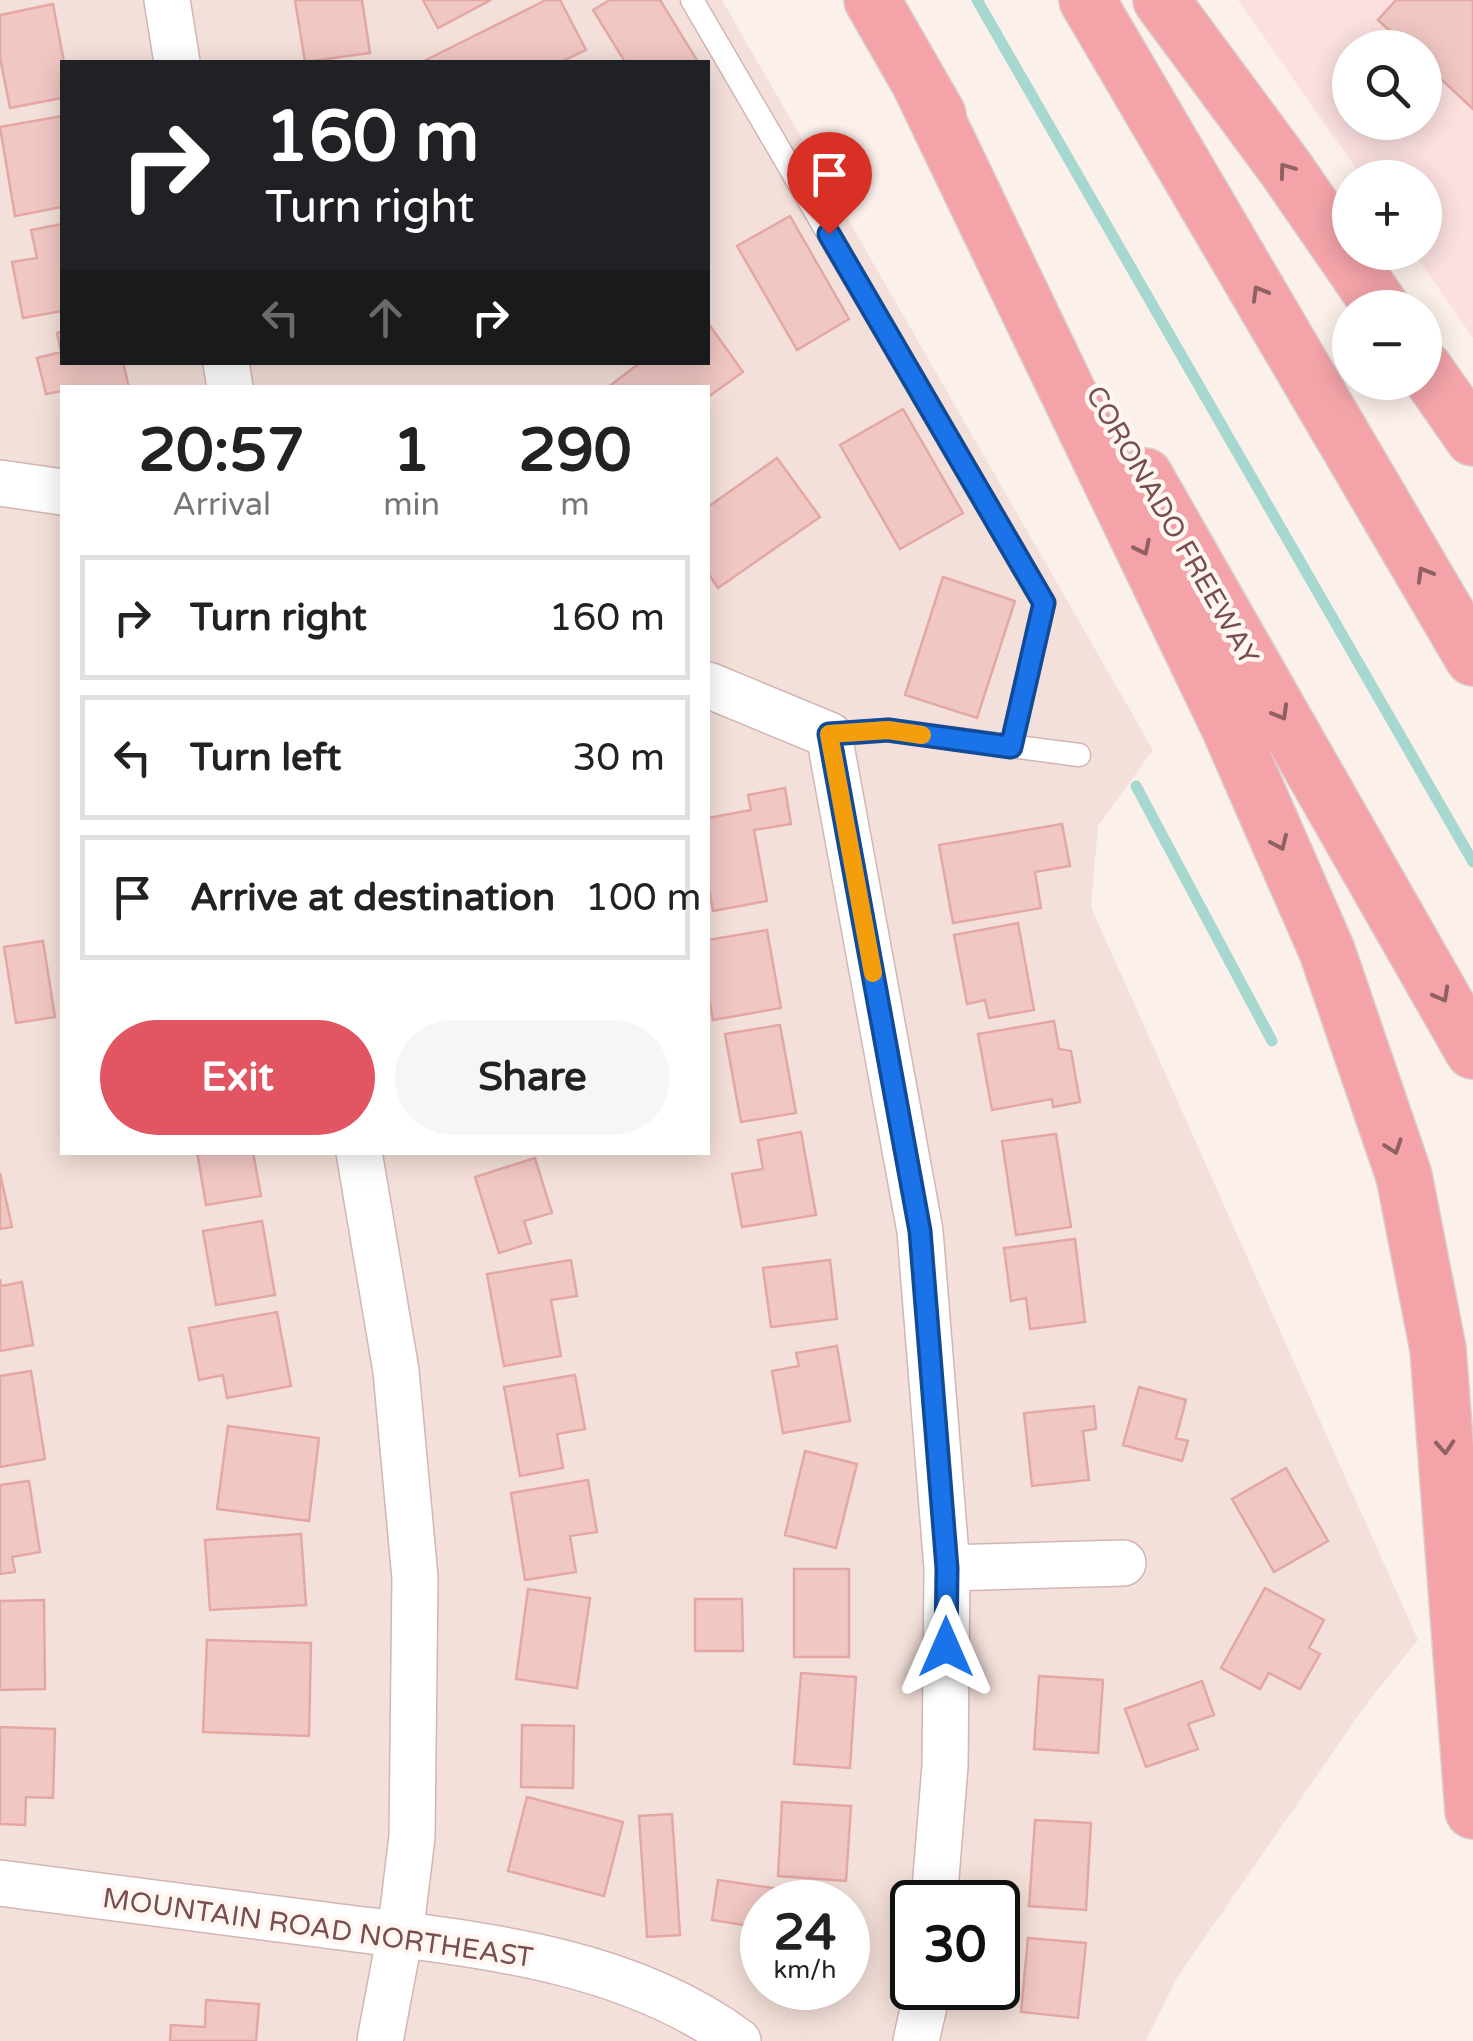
<!DOCTYPE html>
<html lang="en">
<head>
<meta charset="utf-8">
<style>
	:root { --surface:#fff; --page:#f6f6f6; --text:#222; --muted:#767676; --line:#e0e0e0; --accent:#e25562 }
	body { margin:0; font-family:"Varela Round",sans-serif; background:var(--page); color:var(--text); height:100vh; display:flex; flex-direction:column; font-size:38px; white-space:nowrap }
	* { box-sizing:border-box; margin:0 }
	p { font-size:32px; color:var(--muted) }
	.icon { flex:none; width:55px; height:55px; fill:none; stroke:currentColor; stroke-width:2; stroke-linecap:round; stroke-linejoin:round }
	.map { position:relative; flex:1; overflow:hidden }
	.panel { position:absolute; left:60px; top:385px; width:650px; height:770px; display:flex; flex-direction:column; background:var(--surface); border-radius:0px; box-shadow:0 5px 25px #0003 }
	.panel>* { flex:none }
	.guide { position:absolute; left:60px; top:60px; width:650px; height:305px; border-radius:0px; box-shadow:0 5px 25px #0003; background:#202124; color:#fff; overflow:hidden }
	.fabs { position:absolute; left:1332px; top:30px; display:grid; gap:20px }
	.fabs a { display:grid; place-items:center; width:110px; height:110px; border-radius:50%; background:var(--surface); box-shadow:0 5px 25px #0003; font-size:50px }
	.speed { position:absolute; left:740px; top:1880px; display:flex; gap:20px; font-size:50px; font-weight:700; text-align:center }
	.speed>* { display:grid; place-content:center; width:130px; height:130px; border-radius:50%; background:var(--surface); box-shadow:0 5px 25px #0003; line-height:1 }
	.speed small { font-size:25px; font-weight:400 }
	.speed .limit { border:5px solid #111; border-radius:15px; background:#fff; color:#111 }
	.pin { position:absolute; display:grid; place-items:center; width:85px; height:85px; color:#fff; margin:-102px -42px; border-radius:50% 50% 50% 0; rotate:-45deg; box-shadow:0 0 10px #0007 }
	.pin .icon { rotate:45deg }
	.me { position:absolute; width:110px; margin:-55px; rotate:0deg; stroke-linejoin:round; filter:drop-shadow(0 0 8px #0008) }
	.turn { display:flex; align-items:center; gap:35px; height:210px; padding:0 40px; font-size:45px }
	.turn .icon { width:130px; height:130px; stroke-width:2.5 }
	.turn b { display:block; font-size:70px; line-height:85px }
	.lanes { display:flex; align-items:center; height:95px; padding:0 40px; background:#0003; justify-content:center; gap:50px; direction:ltr }
	.lanes .off { opacity:.35 }
	.eta { display:flex; justify-content:space-evenly; align-items:center; height:170px; text-align:center }
	.eta b { font-size:60px; font-weight:700; line-height:70px }
	.button { display:flex; gap:20px; margin-top:auto; padding:20px 40px }
	.button a { flex:1; height:115px; border-radius:60px; background:var(--accent); color:#fff; font-size:40px; font-weight:700; line-height:115px; text-align:center }
	.button a+a { background:var(--page); color:var(--text) }
	ul { padding:0; list-style:none }
	li { display:flex; align-items:center; gap:30px; height:125px; margin:0 20px 15px; padding:0 20px; border:5px solid var(--line); border-radius:0px }
	li div { flex:1 }
	li b { display:block; font-size:38px }
	li em { font-style:normal }
	.map>svg:first-child { display:block }
	.residential { fill:#f4e0da; fill-rule:evenodd }
	.commercial { fill:#fce0e0; fill-rule:evenodd }
	.lines { fill:none; stroke-linecap:round; stroke-linejoin:round }
	.stream { stroke:#a6d8d0; stroke-width:11 }
	.building { fill:#f1c7c3; stroke:#e4a8a4; stroke-width:2.5 }
	.service-casing { stroke:#d2b6b3; stroke-width:25 }
	.minor-casing { stroke:#d2b6b3; stroke-width:48 }
	.motorway-casing { stroke:#d9cecd; stroke-width:58 }
	.service { stroke:#fff; stroke-width:22 }
	.minor { stroke:#fff; stroke-width:45 }
	.motorway { stroke:#f4a4a9; stroke-width:55 }
	.oneway { stroke:#916060 }
	.route-casing { stroke:#114b97; stroke-width:25 }
	.route { stroke:#1a73e8; stroke-width:18 }
	.slow { stroke:#f59e0b; stroke-width:18 }
	.labels { text-anchor:middle; stroke-width:9; stroke-linejoin:round; paint-order:stroke }
	.street-label { font-size:28px; fill:#784f4e; stroke:#fff6f2 }
</style>
</head>
<body>
<div class="map">
<svg width="1473" height="2041" viewBox="0 0 1473 2041">
	<rect width="100%" height="100%" fill="#fcf0eb"/>
	<!-- residential -->
	<path class="residential" d="M0,0H722L1153,750L1098,826L1091,907L1418,1640L1367,1703L1176,1979L1146,2041H0ZM62,62H708V362H62ZM62,388H708V1152H62ZM762,1902H848V1988H762ZM912,1902H998V1988H912Z"/>
	<!-- commercial -->
	<path class="commercial" d="M1238,0H1473V338L1414,253L1425,252V178L1362,177ZM1350,48H1425V122H1350Z"/>
	<g class="lines">
		<!-- stream -->
		<path class="stream" d="M977,0L1473,862
			M1136,786L1272,1041"/>
	</g>
	<!-- building -->
	<path class="building" d="M295,0H362L370,53L305,62Z
		M423,0H491L438,28Z
		M546,0H560L586,50L561,62H422Z
		M610,0H660L698,62H625L593,10Z
		M1396,0H1473V109L1425,64V48H1408L1378,20Z
		M53,4L64,62L62,98L10,108L0,58V15Z
		M62,116V207L15,216L0,127Z
		M790,216L849,319L797,350L737,246Z
		M62,224V311L23,318L12,262L37,258L31,230Z
		M708,323L743,372L708,397V388H607L641,362H708Z
		M62,331V362H123L129,388H62V391L46,394L37,358L61,352L57,333Z
		M903,409L963,513L900,549L840,445Z
		M777,458L820,517L718,588L708,573V507Z
		M943,577L1015,601L977,718L905,695Z
		M785,788L791,824L754,830L767,901L713,911L708,881V818L751,810L748,795Z
		M1062,824L1070,866L1035,872L1041,908L953,923L939,845Z
		M1018,923L1034,1010L989,1018L985,1000L967,1004L954,935Z
		M767,930L781,1008L713,1020L708,992V940Z
		M43,941L55,1017L16,1023L4,947Z
		M1054,1021L1059,1049L1071,1051L1080,1102L1053,1107L1052,1099L992,1110L978,1034Z
		M780,1025L796,1113L741,1122L725,1034Z
		M801,1132L816,1215L742,1227L732,1174L763,1169L758,1140Z
		M1056,1134L1071,1227L1016,1235L1002,1141Z
		M197,1152H253L261,1196L206,1205Z
		M535,1158L552,1213L524,1221L531,1243L499,1253L475,1177Z
		M0,1173L12,1227L0,1229Z
		M262,1221L275,1295L216,1305L203,1231Z
		M1075,1239L1085,1322L1030,1329L1026,1298L1011,1301L1004,1248Z
		M571,1260L577,1296L551,1300L561,1356L504,1366L487,1274Z
		M830,1260L837,1319L771,1327L763,1268Z
		M0,1279L1,1286L22,1282L33,1345L0,1351Z
		M277,1312L291,1386L227,1398L223,1375L199,1380L189,1328Z
		M837,1346L850,1421L783,1433L772,1371L799,1366L796,1353Z
		M31,1371L45,1459L0,1467V1376Z
		M575,1375L585,1429L557,1434L563,1468L520,1476L504,1387Z
		M1139,1387L1186,1400L1176,1438L1188,1441L1182,1461L1123,1445Z
		M1094,1406L1096,1429L1083,1431L1089,1480L1032,1486L1024,1413Z
		M228,1426L319,1438L309,1521L217,1509Z
		M805,1451L857,1464L836,1548L785,1535Z
		M1286,1468L1328,1541L1274,1572L1232,1499Z
		M588,1480L597,1532L570,1536L576,1572L525,1580L511,1493Z
		M29,1481L40,1552L12,1557L15,1572L0,1574V1485Z
		M301,1534L306,1605L210,1610L205,1540Z
		M794,1569H849V1657H794Z
		M1265,1588L1324,1620L1309,1648L1320,1654L1300,1689L1269,1673L1260,1689L1221,1668Z
		M528,1589L590,1598L577,1688L516,1679Z
		M695,1599H742L743,1651H695Z
		M44,1600L45,1689L0,1690V1601Z
		M207,1640L311,1643L309,1736L203,1732Z
		M801,1673L856,1677L850,1768L794,1764Z
		M1039,1676L1103,1680L1098,1753L1034,1749Z
		M1202,1681L1214,1715L1188,1724L1198,1749L1146,1767L1125,1709Z
		M522,1725L574,1726L573,1788L521,1787Z
		M0,1727L55,1729L53,1798L26,1797L25,1825L0,1824Z
		M527,1797L623,1822L604,1896L508,1871Z
		M782,1802L851,1806L846,1881L778,1876Z
		M672,1814L680,1935L647,1937L639,1816Z
		M1035,1820L1091,1823L1086,1910L1029,1906Z
		M718,1880L773,1888L771,1902H762V1928L712,1920Z
		M805,1891L847,1901L846,1902H802Z
		M1028,1938L1086,1943L1078,2018L1021,2012Z
		M206,2000L259,2004L256,2041H170L171,2025L205,2027Z"/>
	<g class="lines">
		<defs>
			<path id="service" d="M692,0L1044,603L1011,747
				M829,735L888,730L1079,755"/>
			<path id="minor" d="M167,0L177,62
				M226,362L230,388
				M0,483L62,492
				M708,685L829,735L920,1231L947,1568L945,1766L934,1902
				M359,1152L396,1371L415,1578L412,1837L400,1935L380,2041
				M947,1568L1123,1563
				M0,1883C106,1897 212,1910 317,1924C460,1943 619,1953 738,2041
				M916,2041L928,1988"/>
			<path id="motorway" d="M872,0L938,115
				M1087,0L1473,658
				M1161,0L1286,169L1382,308
				M919,82L1229,727L1327,951L1404,1176L1438,1349L1473,1811
				M1425,369L1473,438
				M1145,476L1473,1051"/>
		</defs>
		<!-- service casing -->
		<use href="#service" class="service-casing"/>
		<!-- minor casing -->
		<use href="#minor" class="minor-casing"/>
		<!-- motorway casing -->
		<use href="#motorway" class="motorway-casing"/>
		<!-- service -->
		<use href="#service" class="service"/>
		<!-- minor -->
		<use href="#minor" class="minor"/>
		<!-- motorway -->
		<use href="#motorway" class="motorway"/>
	</g>
	<!-- one-way arrows -->
	<defs><path id="oneway-chevron" d="M-2-3.5L2.5 0L-2 3.5" fill="none" stroke-width="1.6" stroke-linecap="round" stroke-linejoin="round" transform="scale(2.5)"/></defs>
	<g class="oneway">
		<use href="#oneway-chevron" transform="translate(1286 170) rotate(-126)"/>
		<use href="#oneway-chevron" transform="translate(1259 293) rotate(-120)"/>
		<use href="#oneway-chevron" transform="translate(1143 548) rotate(64)"/>
		<use href="#oneway-chevron" transform="translate(1424 574) rotate(-120)"/>
		<use href="#oneway-chevron" transform="translate(1281 713) rotate(60)"/>
		<use href="#oneway-chevron" transform="translate(1280 843) rotate(66)"/>
		<use href="#oneway-chevron" transform="translate(1442 995) rotate(61)"/>
		<use href="#oneway-chevron" transform="translate(1394 1147) rotate(71)"/>
		<use href="#oneway-chevron" transform="translate(1445 1447) rotate(86)"/>
	</g>
	<g class="lines">
		<defs>
			<path id="route" d="M829,234L1044,603L1011,747L888,730L829,734L920,1231L947,1568L946,1647"/>
		</defs>
		<!-- route casing -->
		<use href="#route" class="route-casing"/>
		<!-- route -->
		<use href="#route" class="route"/>
		<!-- slow -->
		<path class="slow" d="M873,973L829,734L888,730L922,735"/>
	</g>
	<g class="labels">
		<!-- street labels -->
		<g class="street-label">
			<text transform="translate(1173 525) rotate(60)" y="10">CORONADO FREEWAY</text>
			<text transform="translate(318 1927) rotate(8)" y="10">MOUNTAIN ROAD NORTHEAST</text>
		</g>
	</g>
</svg>
<div class="fabs">
<a><svg class="icon" aria-label="search" viewBox="0 0 24 24"><circle cx="10" cy="10" r="6"/><path d="M15 15l6 6"/></svg></a>
<a>+</a>
<a>−</a>
</div>
<div class="speed"><div>24<small>km/h</small></div><div class="limit">30</div></div>
<div class="pin" style="left:829px;top:234px;background:#d93025"><svg class="icon" aria-label="arrive" viewBox="0 0 24 24"><path d="M6 21V4h12l-3 4 3 4H6"/></svg></div>
<svg class="me" style="left:946px;top:1647px" viewBox="-20 -20 40 40"><path d="M0-17L14 15 0 8-14 15z" fill="#1a73e8" stroke="#fff" stroke-width="4"/></svg>
<div class="guide">
<div class="turn"><svg class="icon" aria-label="right" viewBox="0 0 24 24"><path d="M7 20v-9h11M14 6l5 5-5 5"/></svg><div><b>160 m</b>Turn right</div></div>
<div class="lanes"><svg class="icon off" aria-label="left" viewBox="0 0 24 24"><path d="M17 20v-9H6M10 6l-5 5 5 5"/></svg><svg class="icon off" aria-label="ahead" viewBox="0 0 24 24"><path d="M12 20V5M6 11l6-6 6 6"/></svg><svg class="icon" aria-label="right" viewBox="0 0 24 24"><path d="M7 20v-9h11M14 6l5 5-5 5"/></svg></div>
</div>
<section class="panel">
<div class="eta">
<div><b>20:57</b><p>Arrival</p></div>
<div><b>1</b><p>min</p></div>
<div><b>290</b><p>m</p></div>
</div>
<ul>
<li><svg class="icon" aria-label="right" viewBox="0 0 24 24"><path d="M7 20v-9h11M14 6l5 5-5 5"/></svg><div><b>Turn right</b></div><em>160 m</em></li>
<li><svg class="icon" aria-label="left" viewBox="0 0 24 24"><path d="M17 20v-9H6M10 6l-5 5 5 5"/></svg><div><b>Turn left</b></div><em>30 m</em></li>
<li><svg class="icon" aria-label="arrive" viewBox="0 0 24 24"><path d="M6 21V4h12l-3 4 3 4H6"/></svg><div><b>Arrive at destination</b></div><em>100 m</em></li>
</ul>
<div class="button"><a>Exit</a><a>Share</a></div>
</section>
</div>
</body>
</html>
